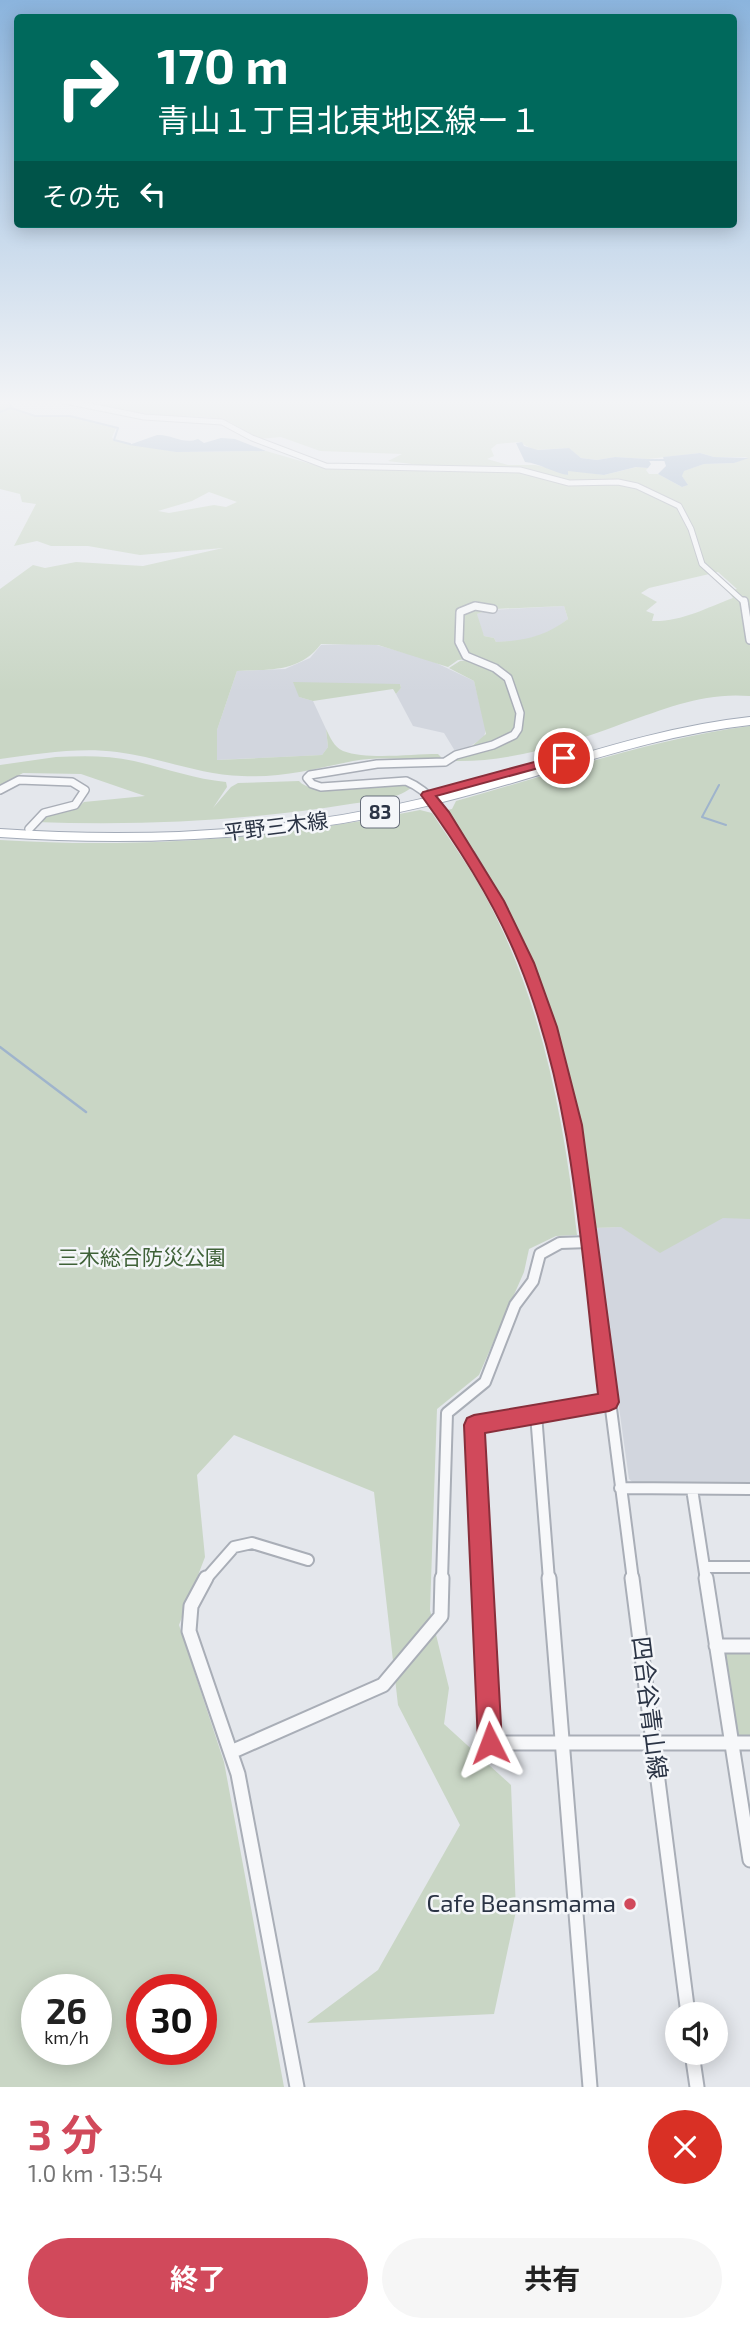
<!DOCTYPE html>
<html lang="ja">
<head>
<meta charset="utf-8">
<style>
	:root { --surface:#fff; --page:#f6f6f6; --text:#222; --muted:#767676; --accent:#d1495b }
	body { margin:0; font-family:"Exo 2","Noto Sans JP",sans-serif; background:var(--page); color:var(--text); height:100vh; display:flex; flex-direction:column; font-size:26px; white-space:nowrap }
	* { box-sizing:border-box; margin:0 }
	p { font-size:23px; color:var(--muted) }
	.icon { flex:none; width:38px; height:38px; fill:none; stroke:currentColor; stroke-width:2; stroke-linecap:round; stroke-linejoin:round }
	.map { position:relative; height:2087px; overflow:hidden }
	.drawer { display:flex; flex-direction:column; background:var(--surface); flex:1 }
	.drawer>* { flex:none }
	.banner { position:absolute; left:14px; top:14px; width:723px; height:214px; border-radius:7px; box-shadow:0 4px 18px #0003; background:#00695c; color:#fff; overflow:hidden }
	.buttons { position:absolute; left:665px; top:2002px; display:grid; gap:14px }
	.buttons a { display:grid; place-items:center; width:63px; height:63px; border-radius:50%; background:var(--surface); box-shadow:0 4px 18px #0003; font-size:35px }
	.speed { position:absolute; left:21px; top:1974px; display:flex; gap:14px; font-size:35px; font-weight:700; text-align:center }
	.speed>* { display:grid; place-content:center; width:91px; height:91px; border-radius:50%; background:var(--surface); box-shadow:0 4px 18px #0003; line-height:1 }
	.speed small { font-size:18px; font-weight:400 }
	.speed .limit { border:10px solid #d22; background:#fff; color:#111 }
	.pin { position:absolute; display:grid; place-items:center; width:60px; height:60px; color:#fff; margin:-30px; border:4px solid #fff; border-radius:50%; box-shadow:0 2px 7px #0007 }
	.me { position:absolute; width:77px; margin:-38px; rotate:357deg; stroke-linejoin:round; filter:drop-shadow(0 0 5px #0008) }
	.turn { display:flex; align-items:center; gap:24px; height:147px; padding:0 28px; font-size:32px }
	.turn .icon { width:91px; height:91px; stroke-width:2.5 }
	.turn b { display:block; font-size:49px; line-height:60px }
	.then { display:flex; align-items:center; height:66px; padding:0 28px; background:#0003; gap:14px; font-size:26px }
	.round { display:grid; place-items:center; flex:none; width:74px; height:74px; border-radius:37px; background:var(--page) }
	.overview { display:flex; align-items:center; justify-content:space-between; height:119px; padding:0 28px }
	h1 { font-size:42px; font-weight:700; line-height:52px; color:var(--accent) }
	.primary-button { display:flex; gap:14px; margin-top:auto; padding:14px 28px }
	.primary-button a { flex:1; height:80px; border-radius:42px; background:var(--accent); color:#fff; font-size:28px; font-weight:700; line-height:80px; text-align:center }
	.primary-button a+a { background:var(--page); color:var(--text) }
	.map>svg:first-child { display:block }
	.built { fill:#d2d6de }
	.green { fill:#c9d6c5; fill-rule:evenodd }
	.water { fill:#9fb4cc }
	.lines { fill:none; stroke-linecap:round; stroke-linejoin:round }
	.stream-far1 { stroke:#9fb4cc; stroke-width:2 }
	.stream { stroke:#9fb4cc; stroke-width:2.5 }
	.minor-far4-casing { stroke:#a9aeb7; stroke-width:7 }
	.minor-far3-casing { stroke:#a9aeb7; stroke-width:10 }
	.minor-far2-casing { stroke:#a9aeb7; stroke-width:12 }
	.minor-far1-casing { stroke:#a9aeb7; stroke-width:14 }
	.minor-casing { stroke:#a9aeb7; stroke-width:17 }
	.major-casing { stroke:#a3abb8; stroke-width:10 }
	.minor-far4 { stroke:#f7f8fa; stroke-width:5 }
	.minor-far3 { stroke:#f7f8fa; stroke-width:7 }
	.minor-far2 { stroke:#f7f8fa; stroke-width:9 }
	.minor-far1 { stroke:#f7f8fa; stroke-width:10 }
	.minor { stroke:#f7f8fa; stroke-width:13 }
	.major { stroke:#fff; stroke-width:8 }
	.route { fill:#d1495b; stroke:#882f3b; stroke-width:2 }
	.poi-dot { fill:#d1495b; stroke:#f4f6f9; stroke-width:2.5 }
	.labels { text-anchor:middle; stroke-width:5; stroke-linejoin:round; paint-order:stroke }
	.shield { fill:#f4f6f9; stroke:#676e7b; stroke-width:2 }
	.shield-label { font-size:19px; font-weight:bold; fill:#2b3445 }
	.street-label { font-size:21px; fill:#2b3445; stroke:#f4f6f9 }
	.park-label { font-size:21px; fill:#3f6138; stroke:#f4f6f9 }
	.near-street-label { font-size:24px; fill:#2b3445; stroke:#f4f6f9 }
	.near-poi-label { font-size:24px; fill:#2b3445; stroke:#f4f6f9; text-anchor:end }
</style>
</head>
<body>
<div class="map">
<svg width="750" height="2087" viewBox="0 0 750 2087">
	<rect width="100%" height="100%" fill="#e4e7ec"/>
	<!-- built -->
	<path class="built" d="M564,606L568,619L552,631L523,641L496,642L494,638L484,636L478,625L477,614L489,610Z
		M353,644L377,645L430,660L474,681L486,729L484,737L463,751H455L444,733L413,726L396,694L401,688L400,684L299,697L313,701L326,729L328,747L322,755L216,760L217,730L237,671L285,669L310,658L321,645Z
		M750,1148V1485H636L629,1479L594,1228L621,1227Z"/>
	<!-- green -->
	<path class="green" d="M0,401H6C18,421 48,414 68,416C84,418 100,425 116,428L112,437L114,441L176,452L266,451L325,468L344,470L379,467L436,472L509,471L508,467L427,466L388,461L402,454L320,451L281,437L259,439L230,422L207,417L140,415L73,401H750V696C704,692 667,708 624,723C571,743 512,762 455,761C480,740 538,754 518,700C515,691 513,682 508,675L464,651L460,625L461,612L474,607L489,610L477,614L484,636L494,638L496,642C524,641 546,636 568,619L564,606L494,609L472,605L463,608L456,615L458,648L468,659L458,660L448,667L378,645L321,644C299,673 270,669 237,671L217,730V760L322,755L328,747L326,729C330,737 334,747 343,751C367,760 411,754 438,754L441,757L438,760C411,760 380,756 353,761C315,769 281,778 242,776C199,775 159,757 117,752C78,747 38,754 0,759V589L33,565L45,568L76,562L143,566L223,548L140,555L88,546H51L37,541L14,546L36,504L22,502L20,494L0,489ZM519,442L534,450L568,448L581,458L597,460L615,457L648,459L700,453L714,457H748L734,463L704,464L683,471L682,476L687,485L682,487L658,474H649L646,470L648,468L637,467L604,475L567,470L568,475L555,469L535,465H508L487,459L494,456L491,449L497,444ZM209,492L237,502L226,507L214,505L169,513L158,511L192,501ZM718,572L737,589L728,591L733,598C706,608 681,622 652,621L654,614L646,611L657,602L641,593L649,588Z
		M470,660L504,676C517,713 532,729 487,745C475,749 467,753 455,751L472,746L486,734L474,681L449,668L460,661Z
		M293,682L400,684L401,688L396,694L393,689L313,701L299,697Z
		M750,726V1219L723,1218L660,1253L621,1227L594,1228C573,1066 540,947 447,810L452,809L456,801C553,774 651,739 750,726Z
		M56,757C81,756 108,755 134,761C165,768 194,779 226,782L227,787L213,808L231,787L238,783L299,781C315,799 376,785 400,784L411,788C396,800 368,801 350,804C245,821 141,826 35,822L37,818L78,807L84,802L145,796L81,774L23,773L0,785V765Z
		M420,810L432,813C451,842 473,871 489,903C543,1007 564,1119 577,1235L556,1236L529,1249L524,1272L479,1375L437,1409L430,1610L449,1688L444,1724L511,1785L516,1911L494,2014L307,2023L378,1970L460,1825L398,1705L374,1492L234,1435L197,1475L205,1557L179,1625L224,1762L284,2087H0V840C142,849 281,838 420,810ZM37,1990H96V2049H37ZM142,1990H201V2049H142Z
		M723,1653H750V1735H737Z"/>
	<!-- water -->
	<path class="water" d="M157,435C172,434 183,445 198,439L204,443L221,438L235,439L266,451L176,452L129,445Z
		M522,442L524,446L538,450L569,448L581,458L597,460L615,457L648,459L651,464L648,468L636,467L604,475L568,471V475C554,473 539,463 525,462L516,443Z
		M700,453L714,457L749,458L734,463L704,464L684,471L682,476L688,485L682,487L658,474L666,466L663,457Z"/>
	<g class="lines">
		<!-- stream-far1 -->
		<path class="stream-far1" d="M9,401L11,408L35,416H70L118,428L114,440L130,444
			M0,412L10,408
			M648,460H666
			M719,785L702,817L726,825"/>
		<!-- stream -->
		<path class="stream" d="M0,1047L86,1112"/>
		<defs>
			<path id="minor-far4" d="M65,401L144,417L222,422L252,438L326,466L520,470L569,483L618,482L637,486L679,506L691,529L702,564L745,603"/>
			<path id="minor-far3" d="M744,601L750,640
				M0,790L19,780L72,782L85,790L75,805L44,813L29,829
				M471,857C454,829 438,794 406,781L321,787L312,784L307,778L310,775L377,764L445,762L456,755L493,745L514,735L518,729L520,713L508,678L495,668L466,656L459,642L460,612L475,606L493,609"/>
			<path id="minor-far2" d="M470,855C530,952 567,1063 581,1177"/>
			<path id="minor-far1" d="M581,1175L633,1580
				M536,1414L549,1580
				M620,1488L750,1489
				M692,1489L706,1580
				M704,1567H750
				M205,1580L234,1547L252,1543L308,1560
				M442,1580L447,1413L485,1382L515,1305L533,1281L540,1254L560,1243L589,1242
				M482,1580L474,1425L609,1402"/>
			<path id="minor" d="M206,1578L191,1606L189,1631L238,1774L297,2087
				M482,1578L490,1743H750
				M549,1578L590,2087
				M632,1578L688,2014
				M706,1578L750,1860
				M716,1646H750
				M231,1752L383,1685L441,1616L442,1578
				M692,2053L697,2087"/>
			<path id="major" d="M0,833C144,843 286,836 426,802C534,777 639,733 750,721"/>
		</defs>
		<!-- minor-far4 casing -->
		<use href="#minor-far4" class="minor-far4-casing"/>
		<!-- minor-far3 casing -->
		<use href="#minor-far3" class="minor-far3-casing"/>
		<!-- minor-far2 casing -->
		<use href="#minor-far2" class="minor-far2-casing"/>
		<!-- minor-far1 casing -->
		<use href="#minor-far1" class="minor-far1-casing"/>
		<!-- minor casing -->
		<use href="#minor" class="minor-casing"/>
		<!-- major casing -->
		<use href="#major" class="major-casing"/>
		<!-- minor-far4 -->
		<use href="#minor-far4" class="minor-far4"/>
		<!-- minor-far3 -->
		<use href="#minor-far3" class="minor-far3"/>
		<!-- minor-far2 -->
		<use href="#minor-far2" class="minor-far2"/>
		<!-- minor-far1 -->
		<use href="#minor-far1" class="minor-far1"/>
		<!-- minor -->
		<use href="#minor" class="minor"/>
		<!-- major -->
		<use href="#major" class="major"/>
	</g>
	<!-- sky -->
	<linearGradient id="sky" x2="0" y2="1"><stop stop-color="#8bb4dd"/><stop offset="0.58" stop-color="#f3f4f6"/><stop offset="1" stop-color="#f3f4f6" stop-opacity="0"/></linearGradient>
	<rect width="750" height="693" fill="url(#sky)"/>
	<!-- route -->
	<path class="route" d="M564,754L568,755V760L436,796L449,812L504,901L534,963L557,1027L582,1125L619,1402L616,1408L609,1411L485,1433L502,1743L498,1751L490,1755L481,1751L478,1743L464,1425L467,1418L474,1415L598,1394C581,1251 574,1099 519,963C495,903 459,847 421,795L423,792Z"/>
	<!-- markers -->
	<circle class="poi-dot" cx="630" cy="1904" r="7"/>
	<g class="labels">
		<!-- shield labels -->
		<rect class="shield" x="361" y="796.5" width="38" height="31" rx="5"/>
		<g class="shield-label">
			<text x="380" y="819">83</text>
		</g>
		<!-- street labels -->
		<g class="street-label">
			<text transform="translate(276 827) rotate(-7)" y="7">平野三木線</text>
		</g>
		<!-- park labels -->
		<g class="park-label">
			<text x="142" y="1265">三木総合防災公園</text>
		</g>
		<!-- near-street labels -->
		<g class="near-street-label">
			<text transform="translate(649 1708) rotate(83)" y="8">四合谷青山線</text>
		</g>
		<!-- near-poi labels -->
		<g class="near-poi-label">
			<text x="616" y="1912">Cafe Beansmama</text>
		</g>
	</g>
</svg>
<div class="buttons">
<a><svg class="icon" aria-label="sound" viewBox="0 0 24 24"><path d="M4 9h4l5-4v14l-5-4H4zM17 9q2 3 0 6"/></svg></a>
</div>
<div class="speed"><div>26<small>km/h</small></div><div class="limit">30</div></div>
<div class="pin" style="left:564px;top:758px;background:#d93025"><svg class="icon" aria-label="arrive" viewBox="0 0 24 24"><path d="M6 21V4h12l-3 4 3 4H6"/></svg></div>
<svg class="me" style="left:490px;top:1743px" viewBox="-20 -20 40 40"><path d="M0-17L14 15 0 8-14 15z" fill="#d1495b" stroke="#fff" stroke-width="4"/></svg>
<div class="banner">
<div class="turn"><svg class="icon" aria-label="right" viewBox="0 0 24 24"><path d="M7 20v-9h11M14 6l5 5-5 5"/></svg><div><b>170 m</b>青山１丁目北東地区線ー１</div></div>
<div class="then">その先<svg class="icon" aria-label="left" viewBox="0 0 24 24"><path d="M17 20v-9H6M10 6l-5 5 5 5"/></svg></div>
</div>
</div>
<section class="drawer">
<div class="overview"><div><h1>3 分</h1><p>1.0 km · 13:54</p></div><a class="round" style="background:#d93025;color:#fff"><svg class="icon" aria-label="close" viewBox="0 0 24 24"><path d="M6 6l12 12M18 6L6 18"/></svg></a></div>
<div class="primary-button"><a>終了</a><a>共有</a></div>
</section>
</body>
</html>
